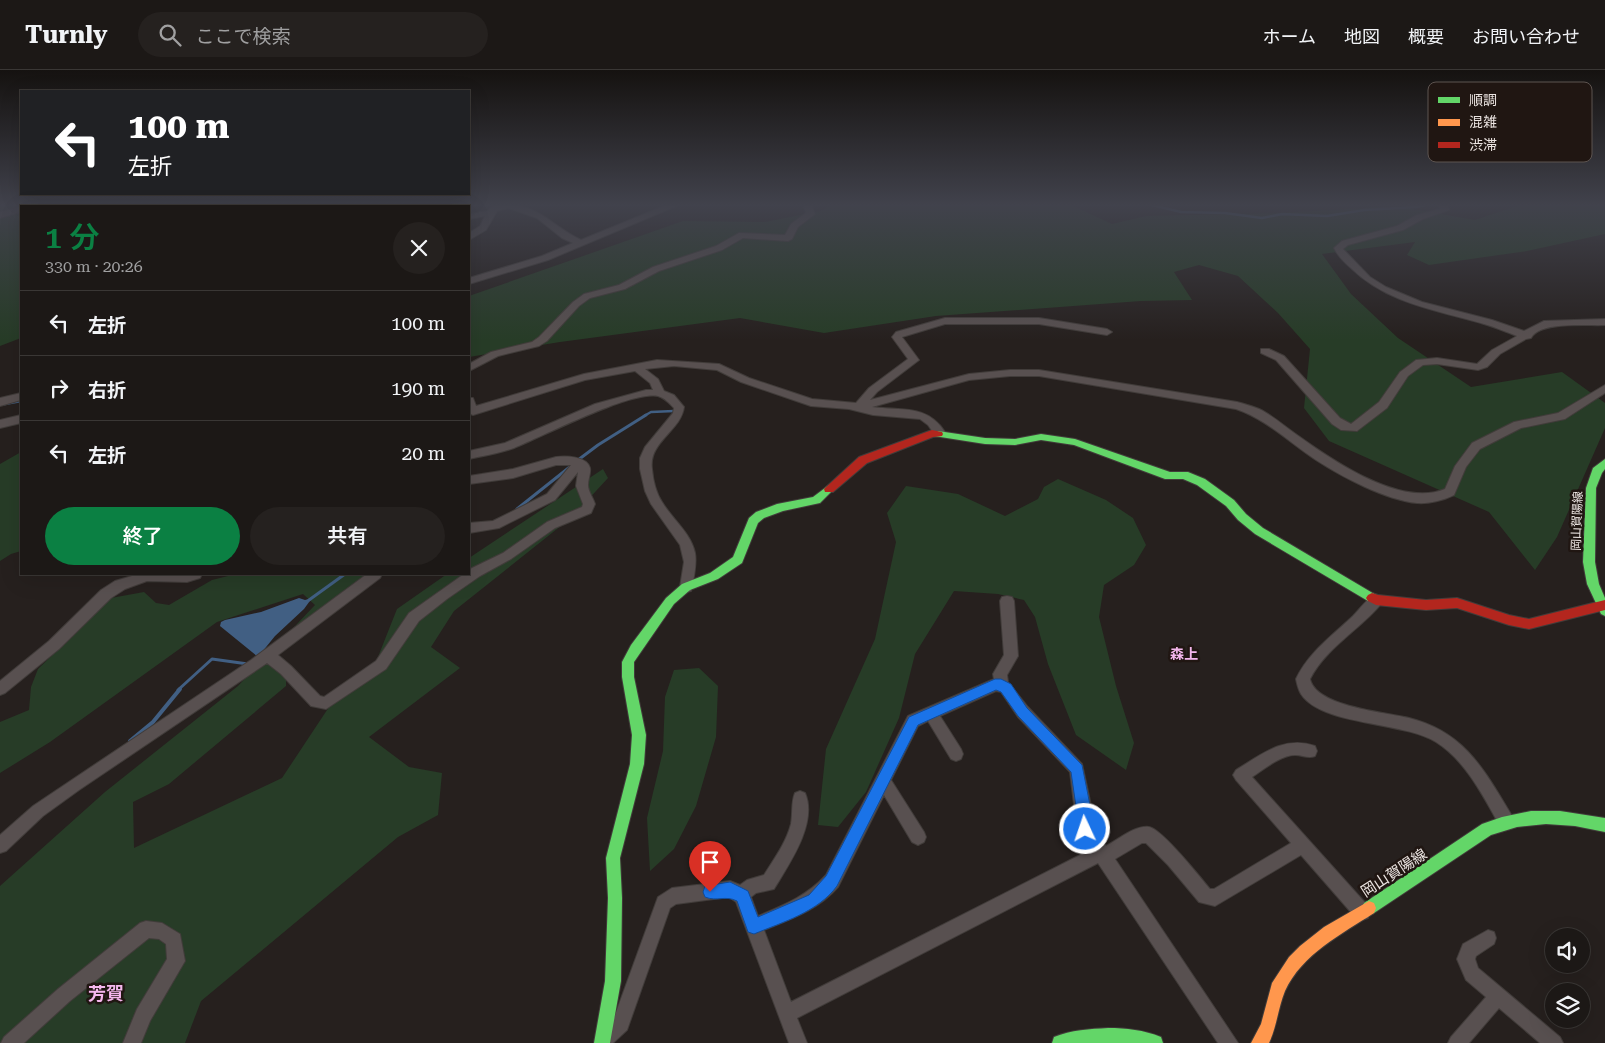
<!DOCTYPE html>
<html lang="ja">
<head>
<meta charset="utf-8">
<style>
	:root { --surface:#1c1816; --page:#25211f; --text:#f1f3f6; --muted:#a0a0a1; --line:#3a3735; --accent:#0b8043 }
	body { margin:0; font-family:"Roboto Serif","Noto Sans JP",serif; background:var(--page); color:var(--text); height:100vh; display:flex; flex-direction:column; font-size:19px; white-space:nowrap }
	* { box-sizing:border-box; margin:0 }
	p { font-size:16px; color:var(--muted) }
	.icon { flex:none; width:28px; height:28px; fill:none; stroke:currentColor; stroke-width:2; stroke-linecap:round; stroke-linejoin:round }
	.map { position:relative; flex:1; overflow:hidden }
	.sheet { position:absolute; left:20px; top:135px; width:450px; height:370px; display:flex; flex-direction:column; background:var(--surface); border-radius:0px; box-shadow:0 5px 20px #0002,0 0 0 1px var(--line) }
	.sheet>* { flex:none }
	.hud { position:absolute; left:20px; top:20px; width:450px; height:105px; border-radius:0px; box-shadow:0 5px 20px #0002,0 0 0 1px var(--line); background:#202124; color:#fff; overflow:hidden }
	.fabs { position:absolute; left:1545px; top:858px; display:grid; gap:10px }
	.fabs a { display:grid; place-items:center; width:45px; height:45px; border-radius:50%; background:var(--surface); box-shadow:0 5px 20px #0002,0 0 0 1px var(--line); font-size:25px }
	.pin { position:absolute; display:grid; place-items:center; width:42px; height:42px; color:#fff; margin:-51px -21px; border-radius:50% 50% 50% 0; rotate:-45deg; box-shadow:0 0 5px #0007 }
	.pin .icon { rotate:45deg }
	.me { position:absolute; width:55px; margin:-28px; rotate:357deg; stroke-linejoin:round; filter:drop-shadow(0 0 4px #0008) }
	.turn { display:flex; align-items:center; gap:18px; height:105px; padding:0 25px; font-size:22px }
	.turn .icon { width:65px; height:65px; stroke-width:2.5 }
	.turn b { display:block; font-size:35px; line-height:42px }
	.round { display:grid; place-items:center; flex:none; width:52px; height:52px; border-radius:26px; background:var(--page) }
	.overview { display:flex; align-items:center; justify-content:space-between; height:85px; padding:0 25px }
	h1 { font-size:30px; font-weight:600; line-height:38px; color:var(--accent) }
	.cta { display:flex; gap:10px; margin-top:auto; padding:10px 25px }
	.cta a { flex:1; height:58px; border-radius:30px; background:var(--accent); color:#fff; font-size:20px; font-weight:600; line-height:58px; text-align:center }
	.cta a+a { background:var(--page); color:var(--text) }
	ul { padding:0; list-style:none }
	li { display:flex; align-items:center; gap:15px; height:65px; padding:0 25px; border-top:1px solid var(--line) }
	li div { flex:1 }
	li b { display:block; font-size:19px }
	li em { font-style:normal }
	header { display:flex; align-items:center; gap:30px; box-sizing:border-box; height:70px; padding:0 25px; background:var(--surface); border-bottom:1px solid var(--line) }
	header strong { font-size:24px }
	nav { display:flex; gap:28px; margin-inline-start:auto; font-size:18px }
	.search { width:350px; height:45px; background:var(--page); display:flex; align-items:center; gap:12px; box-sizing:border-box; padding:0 18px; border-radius:28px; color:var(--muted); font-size:19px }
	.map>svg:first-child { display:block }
	.green { fill:#273c27 }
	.water { fill:#415f83 }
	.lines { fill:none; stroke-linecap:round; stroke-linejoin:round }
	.stream-far2 { stroke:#415f83; stroke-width:2.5 }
	.stream-far1 { stroke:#415f83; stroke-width:3 }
	.stream { stroke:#415f83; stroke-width:4 }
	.street-casing { stroke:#413c3a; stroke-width:2 }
	.fast-casing { stroke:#413c3a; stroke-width:2 }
	.slow-casing { stroke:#413c3a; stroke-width:2 }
	.jam-casing { stroke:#413c3a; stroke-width:2 }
	.street { fill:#585050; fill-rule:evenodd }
	.fast { fill:#63d668; fill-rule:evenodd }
	.slow { fill:#ff974d; fill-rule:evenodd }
	.jam { fill:#b3261e; fill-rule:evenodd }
	.route { fill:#1a73e8; stroke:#114b97 }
	.labels { text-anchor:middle; stroke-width:5; stroke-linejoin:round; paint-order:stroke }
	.street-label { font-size:12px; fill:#ece5e2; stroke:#201612 }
	.neighbourhood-label { font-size:14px; font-weight:bold; fill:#f4b7ed; stroke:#201612 }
	.near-street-label { font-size:15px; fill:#ece5e2; stroke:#201612 }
	.near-quarter-label { font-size:18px; font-weight:bold; fill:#f4b7ed; stroke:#201612 }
	.key { fill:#201612; stroke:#5d5450; stroke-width:1 }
	.key-label { font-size:14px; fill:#ece5e2 }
</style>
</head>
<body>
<header>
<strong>Turnly</strong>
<div class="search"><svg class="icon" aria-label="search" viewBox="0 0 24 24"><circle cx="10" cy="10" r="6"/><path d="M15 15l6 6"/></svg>ここで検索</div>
<nav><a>ホーム</a><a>地図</a><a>概要</a><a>お問い合わせ</a></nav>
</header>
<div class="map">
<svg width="1605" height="973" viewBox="0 0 1605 973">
	<rect width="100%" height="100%" fill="#26201e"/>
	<!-- green -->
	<path class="green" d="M0,134H218L214,136H21V268L0,276Z
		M833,134H1069L1112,154L1146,146L1279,143L1380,137L1407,138L1475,150L1523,134H1605V164L1527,181L1429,195L1407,185L1415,172L1322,184L1351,224L1398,268L1471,317L1562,302L1605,333V358L1557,467L1535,500L1489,442L1329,371L1304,338L1310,279L1278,243L1238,206L1199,195L1174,202L1192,230L1141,231L936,246L824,263L740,248L560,272L469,287V226L683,151L765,152L820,141Z
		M21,382V481L11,484L0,491V394Z
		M603,399L608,408L572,447L454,541L431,577L460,598L369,667L409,697L442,703L438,745L398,767L201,931L185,973H0V816L105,722L238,616L315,535L303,524L217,552L50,672L0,703V652L29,640L31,617L38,599L111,528L144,522L156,533L169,535L212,510L236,504H372L324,538L269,590L286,605V616L169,714L133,732L134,778L282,708L329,637L372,602L397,539L447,504H469V488Z
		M1058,409L1106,430L1133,448L1146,475L1134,495L1104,515L1099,547L1116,616L1134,673L1126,700L1076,665L1048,594L1035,547L1024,530L998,524L954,521L915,584L899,648L866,722L838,757L818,755L826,679L875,569L896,472L887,443L906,416L958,424L1005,446L1038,429L1044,417Z
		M699,598L718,616L716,667L696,736L674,779L650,801L647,748L663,681L665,627L674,600Z"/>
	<!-- water -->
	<path class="water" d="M299,528L305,530L312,528L304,539L275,566L258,587L220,556L221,552L225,550L261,542Z"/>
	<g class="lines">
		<!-- stream-far2 -->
		<path class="stream-far2" d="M343,134V136
			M1148,134L1181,142L1225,143L1262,148L1282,144L1327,146L1364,140L1416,137L1431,134
			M0,335L21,331
			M644,346L651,342L674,341"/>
		<!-- stream-far1 -->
		<path class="stream-far1" d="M578,390L598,375L646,345
			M517,439L571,396
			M309,530L345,504
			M178,620L212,589L248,594"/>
		<!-- stream -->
		<path class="stream" d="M130,671L153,652L180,619"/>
		<defs>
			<path id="street" d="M30,134H40L38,136H29Z
				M402,134H410L411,136H403Z
				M501,134C540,134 550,155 581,170L669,134H681L548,190L469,214V208L542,186L573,173L562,168L537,148L508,138L497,141L486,160L469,170V163L480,156L485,146L469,149V144L488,141L491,137Z
				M803,134H811L815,144L798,157L792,169L788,171L743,168L722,180L659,201L625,219L590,228L579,236L547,271L539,276L498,286L469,301V294L491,282L532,272L539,267L573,232L584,224L619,215L653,197L716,176L739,163L785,165L791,154L806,143Z
				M1439,134H1447L1449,140L1423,149L1403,160L1348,175L1343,179L1370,207L1386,217L1422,232L1492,250L1524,261L1544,251L1605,249V255C1587,256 1540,251 1531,268L1526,269L1500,284L1487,297L1478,300L1437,294L1423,295L1408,306L1387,338L1357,361L1341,360L1332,354L1276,290L1261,283V279H1269L1284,286L1340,348L1351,354L1379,332L1400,302L1416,290L1437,288L1477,294L1492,280L1517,266C1506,262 1495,257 1484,254C1437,240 1388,234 1351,198C1344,192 1338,186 1334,178L1342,171L1397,156L1417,145L1440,139Z
				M21,137V142L0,148V142Z
				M945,248H1039L1107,259L1112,262L1107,265L1039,254H945L902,267L919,290L877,322L870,330L969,304L1010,300H1039L1237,332C1244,334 1252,336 1259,339C1272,345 1285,357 1297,365C1332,390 1401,438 1445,419L1455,396L1472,373L1514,352L1558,343L1605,315V323L1565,349L1521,358L1480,379L1466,397L1454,425C1444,430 1429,434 1417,433C1386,430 1342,407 1316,390C1290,373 1266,349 1236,339L1039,306H1010L969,310L872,337C901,341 927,334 945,362L939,366L935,365L928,355L920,349L873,345L849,339L811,336L741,312L717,300L674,296L645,299L658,309L664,321L674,325L684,337C681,361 648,372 652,399C653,410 656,423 662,432C672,449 691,463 695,483C697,494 694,506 692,517L691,521L686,522L681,521L680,517L684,492L680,475L651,434L645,421L640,399V388L645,377L673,343L674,338C669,333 665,328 658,326C630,321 544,366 514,378C500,383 483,386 469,389V381L505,373L595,334L646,320H653L650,313L635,301L585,310L473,345L469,343V328H473L476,336L584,304L657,290L719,294L749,308L812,329L856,333L869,318L908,289L892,267L896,262Z
				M21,323V330L0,336V328Z
				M21,345V353L0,358V350Z
				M556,387C566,386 587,386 590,398C591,403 588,409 588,415C588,421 593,428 595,434L591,443L555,458L511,489L480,506L447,529L419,551L386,599L326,639L311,636L281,604L267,593L79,720L43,746L6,781L0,783V765L33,736L251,590L367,504H382L380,508L278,585L291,596L320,626L324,627L376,591L409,543L464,504H469V500L472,498L503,483L547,452L582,437L583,434L576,416L578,402L555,430L499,458L469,463V453L493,451L547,424L571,395H556L513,408L469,414V406L513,399Z
				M139,504H202L200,508L187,512L147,511L125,519L111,528L59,579L5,623L0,625V611L49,571L101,520L115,511Z
				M1376,525L1381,526L1383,530L1381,534C1359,560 1326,578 1310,609C1316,637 1385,642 1409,648C1465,662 1484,700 1512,746L1514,751L1512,756L1506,759L1500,756C1483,726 1466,691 1436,672C1402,651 1322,656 1301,624C1298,619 1297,614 1296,609C1309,582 1332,566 1353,546C1360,539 1367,528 1376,525Z
				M1007,526L1012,527L1014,531L1018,586L1007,605L1008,612L1028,637L1082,694L1092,740L1093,757L1106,776C1118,770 1135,755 1149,757C1162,759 1200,807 1210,819H1214L1291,773L1236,710L1233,705L1236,700C1261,685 1284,665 1315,676L1317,681L1315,686C1308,689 1303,685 1295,685C1281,685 1264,699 1252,707L1368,836L1370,842L1368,848L1362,850L1356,848L1301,785L1215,836L1199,832L1168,795L1146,773H1142L1115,789L1238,973H1218L1098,793L797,948L807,973H789L736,832L729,827L676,834L670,838L627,960L613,973H598L596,968L599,962L614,948L658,827L672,818L730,811L740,815L747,810L764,805C774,789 786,773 791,754C793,743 791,732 795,723L800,721L805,723C818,753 789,794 774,819L756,823L751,827L758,846C784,835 807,826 826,805L908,646L994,609L993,604L1004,585L1000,531L1002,527ZM996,621L1001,622L1018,647L1070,702L1077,759L1090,780L791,932L764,860C791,849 818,840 838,817L884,725L912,772L918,775L924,772L926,767L924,762L891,710L918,656L928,651L951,689L956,691L961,689L963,684L961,679L940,646Z
				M146,851L162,853L180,864L185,891L150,951L141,973H123L137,939L167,889L166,874L159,869L149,868L70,931L24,973H1L4,967L58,919L140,853Z
				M1488,860L1494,862L1496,868L1494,874L1476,886L1475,889L1478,898L1560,967L1563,973H1540L1499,938L1469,973H1448L1451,967L1486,927L1466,910L1457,889L1463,874Z"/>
			<path id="fast" d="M938,361L985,368L1015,369L1041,364L1075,369L1170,402H1188L1205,409L1234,430L1246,444L1263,458L1376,525L1378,528L1376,531H1368L1255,464L1238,450L1226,436L1197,415L1183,409H1165L1074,375L1041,370L1015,375L985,374L934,366L933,364Z
				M1605,389V399L1602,403L1596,418L1595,492L1599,514L1605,528V546L1601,544L1587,514L1583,492L1586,418L1593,398Z
				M829,415L834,419L820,433L783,441L764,448L758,453L742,493L718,509L690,520L674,534L634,592V607L646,665L644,694L620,788L622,828L621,911L610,973H594L605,911L608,828L606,788L630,694L632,665L622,607V592L631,575L666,528L682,514L710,503L733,487L749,448L756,442L777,434L813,427Z
				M1531,741H1560L1605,748V762L1575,756L1546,754L1517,757L1491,765L1374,843L1369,845L1364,843L1362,838L1364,833L1482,754L1502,747Z
				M1108,958C1126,958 1144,960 1161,967L1163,973H1052L1054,967C1071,960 1090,959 1108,958Z"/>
			<path id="slow" d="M1369,831L1374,833L1376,838L1374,843C1342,864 1302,884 1285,921C1278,938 1277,956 1269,973H1251L1261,954L1272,913L1289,887L1300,876L1324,857Z"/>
			<path id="jam" d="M932,360L942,362L943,364L942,366L933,367L867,393L833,422H825L824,419L859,387Z
				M1372,523L1378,525L1426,530L1457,528L1509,545L1529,549L1605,530V540L1529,559L1509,555L1457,538L1426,540L1376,535L1368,531L1366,528L1368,525Z"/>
		</defs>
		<!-- street casing -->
		<use href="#street" class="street-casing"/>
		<!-- fast casing -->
		<use href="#fast" class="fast-casing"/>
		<!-- slow casing -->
		<use href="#slow" class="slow-casing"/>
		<!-- jam casing -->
		<use href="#jam" class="jam-casing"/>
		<!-- street -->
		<use href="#street" class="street"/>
		<!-- fast -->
		<use href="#fast" class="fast"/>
		<!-- slow -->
		<use href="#slow" class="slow"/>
		<!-- jam -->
		<use href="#jam" class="jam"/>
	</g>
	<!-- sky -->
	<linearGradient id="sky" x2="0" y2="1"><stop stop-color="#151210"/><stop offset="0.5" stop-color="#41424c"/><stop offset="1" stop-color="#41424c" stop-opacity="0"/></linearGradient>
	<rect width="1605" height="270" fill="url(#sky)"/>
	<!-- route -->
	<path class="route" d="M995,609H1001L1011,614L1027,638L1082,695L1091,740L1092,759L1090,764L1085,766L1080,764L1071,702L1018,646L1001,622L996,620L918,655L837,816C818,842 783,852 754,864L748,862L737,831C725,825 717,832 705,827L703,822L705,816L730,812L748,821L758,847L809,825L826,806L909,647Z"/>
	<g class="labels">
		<!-- street labels -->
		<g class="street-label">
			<text transform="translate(1577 451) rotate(-88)" y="4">岡山賀陽線</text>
		</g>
		<!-- neighbourhood labels -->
		<g class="neighbourhood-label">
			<text x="1184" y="589">森上</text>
		</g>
		<!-- near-street labels -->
		<g class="near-street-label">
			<text transform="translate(1394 803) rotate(-33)" y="5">岡山賀陽線</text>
		</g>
		<!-- near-quarter labels -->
		<g class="near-quarter-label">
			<text x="106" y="930">芳賀</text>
		</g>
	</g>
	<!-- legend -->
	<rect x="1428" y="12" width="164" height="80" rx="8" class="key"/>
	<rect x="1438" y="27" width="22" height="6" fill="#63d668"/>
	<rect x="1438" y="49" width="22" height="7" fill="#ff974d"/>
	<rect x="1438" y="72" width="22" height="6" fill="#b3261e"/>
	<g class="key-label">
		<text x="1469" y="35">順調</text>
		<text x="1469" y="57">混雑</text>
		<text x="1469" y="80">渋滞</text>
	</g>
</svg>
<div class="fabs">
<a><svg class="icon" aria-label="sound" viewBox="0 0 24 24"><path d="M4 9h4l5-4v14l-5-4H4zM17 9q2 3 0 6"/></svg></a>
<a><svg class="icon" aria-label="layers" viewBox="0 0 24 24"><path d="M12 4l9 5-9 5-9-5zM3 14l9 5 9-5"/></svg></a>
</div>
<div class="pin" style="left:710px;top:822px;background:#d93025"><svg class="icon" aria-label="arrive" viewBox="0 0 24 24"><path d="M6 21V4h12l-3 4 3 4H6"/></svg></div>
<svg class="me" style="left:1085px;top:759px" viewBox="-20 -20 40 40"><circle r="17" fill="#1a73e8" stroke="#fff" stroke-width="3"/><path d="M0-11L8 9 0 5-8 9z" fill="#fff"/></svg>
<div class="hud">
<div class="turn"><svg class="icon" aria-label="left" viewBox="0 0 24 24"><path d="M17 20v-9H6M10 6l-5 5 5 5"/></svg><div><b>100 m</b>左折</div></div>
</div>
<section class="sheet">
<div class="overview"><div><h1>1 分</h1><p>330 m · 20:26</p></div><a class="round"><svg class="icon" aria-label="close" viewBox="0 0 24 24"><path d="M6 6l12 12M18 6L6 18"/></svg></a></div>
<ul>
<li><svg class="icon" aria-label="left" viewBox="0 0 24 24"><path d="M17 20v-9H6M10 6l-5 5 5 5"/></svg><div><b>左折</b></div><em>100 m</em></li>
<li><svg class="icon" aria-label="right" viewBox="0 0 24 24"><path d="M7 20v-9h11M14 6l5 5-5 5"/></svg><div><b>右折</b></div><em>190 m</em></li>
<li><svg class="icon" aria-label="left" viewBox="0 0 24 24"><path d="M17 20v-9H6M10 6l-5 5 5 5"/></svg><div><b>左折</b></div><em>20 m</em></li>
</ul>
<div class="cta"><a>終了</a><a>共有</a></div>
</section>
</div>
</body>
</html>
